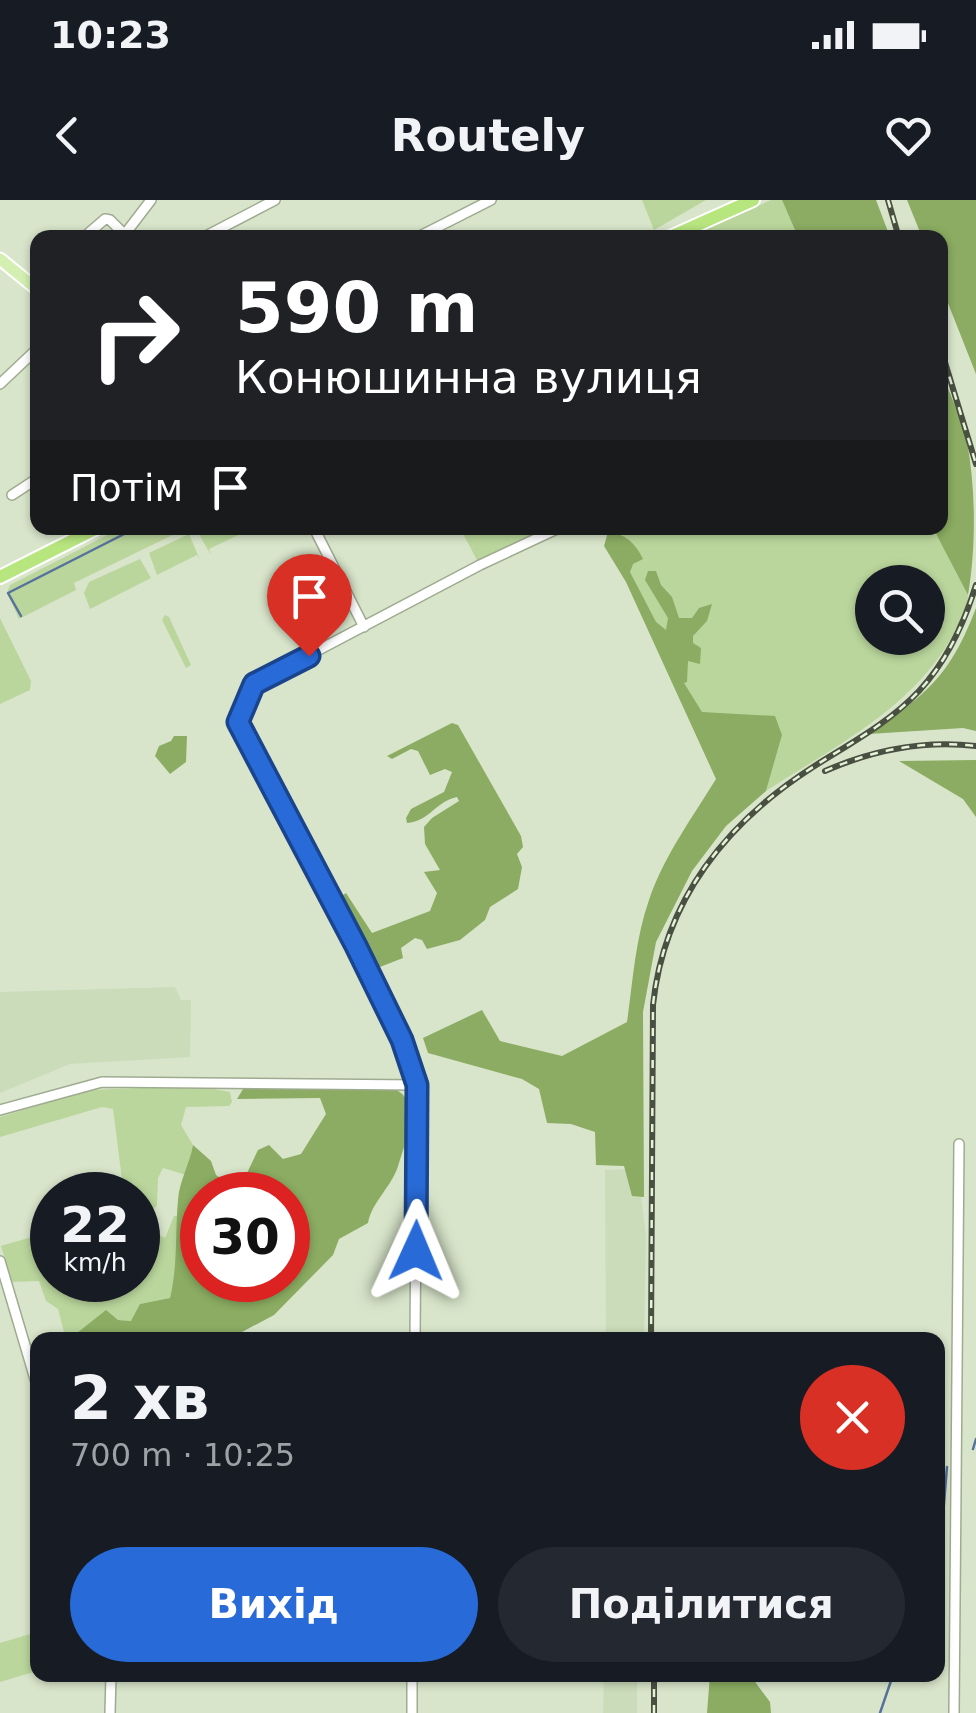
<!DOCTYPE html>
<html lang="uk">
<head>
<meta charset="utf-8">
<style>
	:root { --surface:#171b24; --page:#242831; --text:#f1f3f6; --muted:#9ea1a6; --accent:#286ad7 }
	body { margin:0; font-family:"DejaVu Sans",sans-serif; background:var(--page); color:var(--text); height:100vh; display:flex; flex-direction:column; font-size:38px; white-space:nowrap }
	* { box-sizing:border-box; margin:0 }
	p { font-size:32px; color:var(--muted) }
	.icon { flex:none; width:55px; height:55px; fill:none; stroke:currentColor; stroke-width:2; stroke-linecap:round; stroke-linejoin:round }
	.map { position:relative; flex:1; overflow:hidden }
	.panel { position:absolute; left:30px; top:1132px; width:915px; height:350px; display:flex; flex-direction:column; background:var(--surface); border-radius:20px; box-shadow:0 2px 8px #0004 }
	.panel>* { flex:none }
	.top-card { position:absolute; left:30px; top:30px; width:918px; height:305px; border-radius:20px; box-shadow:0 2px 8px #0004; background:#202124; color:#fff; overflow:hidden }
	.fabs { position:absolute; left:855px; top:365px; display:grid; gap:20px }
	.fabs a { display:grid; place-items:center; width:90px; height:90px; border-radius:50%; background:var(--surface); box-shadow:0 2px 8px #0004; font-size:50px }
	.speed { position:absolute; left:30px; top:972px; display:flex; gap:20px; font-size:50px; font-weight:700; text-align:center }
	.speed>* { display:grid; place-content:center; width:130px; height:130px; border-radius:50%; background:var(--surface); box-shadow:0 2px 8px #0004; line-height:1 }
	.speed small { font-size:25px; font-weight:400 }
	.speed .limit { border:15px solid #d22; background:#fff; color:#111 }
	.pin { position:absolute; display:grid; place-items:center; width:85px; height:85px; color:#fff; margin:-102px -42px; border-radius:50% 50% 50% 0; rotate:-45deg; box-shadow:0 0 10px #0007 }
	.pin .icon { rotate:45deg }
	.me { position:absolute; width:110px; margin:-55px; rotate:1deg; stroke-linejoin:round; filter:drop-shadow(0 0 8px #0008) }
	.turn { display:flex; align-items:center; gap:35px; height:210px; padding:0 40px; font-size:45px }
	.turn .icon { width:130px; height:130px; stroke-width:2.5 }
	.turn b { display:block; font-size:70px; line-height:85px }
	.then { display:flex; align-items:center; height:95px; padding:0 40px; background:#0003; gap:20px; font-size:38px }
	.round { display:grid; place-items:center; flex:none; width:105px; height:105px; border-radius:52px; background:var(--page) }
	.summary { display:flex; align-items:center; justify-content:space-between; height:170px; padding:0 40px }
	h1 { font-size:60px; font-weight:800; line-height:75px }
	.primary-button { display:flex; gap:20px; margin-top:auto; padding:20px 40px }
	.primary-button a { flex:1; height:115px; border-radius:60px; background:var(--accent); color:#fff; font-size:40px; font-weight:800; line-height:115px; text-align:center }
	.primary-button a+a { background:var(--page); color:var(--text) }
	.status { display:flex; justify-content:space-between; align-items:center; height:70px; padding:0 50px; background:var(--surface); direction:ltr }
	.status svg { height:28px; fill:currentColor }
	header { display:flex; justify-content:space-between; align-items:center; height:130px; padding:0 40px; background:var(--surface); font-size:45px; font-weight:800 }
	.map>svg:first-child { display:block }
	.built { fill:#cbdcba }
	.green { fill:#bad69c; fill-rule:evenodd }
	.forest { fill:#8bac62; fill-rule:evenodd }
	.lines { fill:none; stroke-linecap:round; stroke-linejoin:round }
	.stream { stroke:#55729c; stroke-width:2.5 }
	.minor-casing { stroke:#9fab91; stroke-width:12 }
	.major-casing { stroke:#fff; stroke-width:15 }
	.highway-casing { stroke:#fff; stroke-width:16 }
	.minor { stroke:#fff; stroke-width:9 }
	.major { stroke:#d4efb2; stroke-width:11 }
	.highway { stroke:#b7e57e; stroke-width:12 }
	.rail-casing { stroke:#495042; stroke-width:6 }
	.rail { stroke:#e5f3d7; stroke-width:2.5; stroke-dasharray:8; stroke-linecap:butt }
	.route-casing { stroke:#1a458c; stroke-width:25 }
	.route { stroke:#286ad7; stroke-width:18 }
</style>
</head>
<body>
<div class="status"><b>10:23</b><svg viewBox="0 0 49 12"><path d="M0 12V9h3v3zM5 12V6h3v6zM10 12V3h3v9zM15 12V0h3v12zM26 1h20v11H26zM47 4h2v5h-2z"/></svg></div>
<header><svg class="icon" aria-label="back" viewBox="0 0 24 24"><path d="M15 5l-7 7 7 7"/></svg>Routely<svg class="icon" aria-label="heart" viewBox="0 0 24 24"><path d="M12 20l-8-8c-3-5 5-10 8-4 3-6 11-1 8 4z"/></svg></header>
<div class="map">
<svg width="976" height="1513" viewBox="0 0 976 1513">
	<rect width="100%" height="100%" fill="#d8e5ca"/>
	<!-- built -->
	<path class="built" d="M175,787L181,800H191L190,857L70,864L0,893V792Z
		M638,969L646,1036L644,1140H606L605,970Z
		M604,1475H637V1513H603Z"/>
	<!-- green -->
	<path class="green" d="M642,0H706L654,30Z
		M771,0H782L798,37L686,38Z
		M121,328H187L74,383L76,390L19,419L7,393L10,385Z
		M204,328H253L209,349L211,355L197,331Z
		M460,328H548L478,362Z
		M609,328H933C941,344 967,381 968,397C969,409 959,422 954,433C915,507 834,547 766,591L782,535L702,513L683,483ZM872,382H928V438H872Z
		M189,334L200,360L197,355L157,375L149,353Z
		M140,359L151,378L90,409L84,393L89,382Z
		M165,415L169,417L191,465L186,468L162,420Z
		M0,418L31,481L30,490L0,504Z
		M196,886L230,892L232,902L229,906L186,907L181,925L193,945L186,975L163,968L158,978L157,1005L141,1026L165,1038L174,1016H178L176,1074L170,1098L140,1104L132,1121L118,1120L66,1140L58,1109L46,1101L39,1081L12,1082L1,1046L52,1031V1080H138V995H124L113,909L102,907L0,937V917L87,890Z
		M37,1432V1471L0,1482V1443Z"/>
	<!-- forest -->
	<path class="forest" d="M782,0H876L890,37H798Z
		M907,0H976V174L940,83V38L922,37Z
		M940,169C949,192 961,217 967,242C976,290 976,348 968,395L933,328H940Z
		M608,332C626,334 635,343 643,359L633,364L630,372L656,422L666,430L668,418L645,380L648,371H656L661,385L672,397L679,418H692L699,408L712,404L707,421L693,436V443L701,448L700,464L688,461L687,482L684,483L702,512L775,516L782,535L766,591L726,626L692,671L656,742L643,812L644,997L632,996L624,966L596,965L595,932L571,924L547,923L539,889L522,879L428,853L423,838L482,810L500,841L562,856L627,822C633,781 635,740 649,700C664,656 692,618 716,579L626,382L604,346Z
		M976,408V531L963,528L869,534C927,494 950,476 976,408Z
		M452,523L458,525L521,636L523,647L517,654L522,667L518,689L490,707L485,720L460,740L427,749L422,740L415,738L401,748L403,758L380,767L372,762L340,697L346,693L372,733L430,711L437,693L424,672L440,670L425,644L424,627L432,618L459,601L457,597C436,601 430,621 407,623L406,618L411,609L444,592L452,572L445,569L430,575L418,551L411,549L392,559L387,556Z
		M174,536H187L186,562L170,574L155,556L159,546L171,541Z
		M976,560V617L963,599L899,561Z
		M243,889C268,889 383,883 398,891C402,893 406,898 408,902C415,918 404,947 399,963C393,986 372,1001 368,1023L339,1039L333,1055L274,1115L227,1140H73L72,1137L106,1110L118,1120L131,1121L140,1104L170,1098C178,1065 175,1033 178,1000C179,982 190,963 193,945L211,961L216,975L227,983L247,973L258,950L269,945L283,959L301,954L326,914L320,898L237,899ZM202,995H288V1080H202Z
		M710,1475H750L770,1502L771,1513H707Z"/>
	<g class="lines">
		<!-- stream -->
		<path class="stream" d="M21,416L8,393L136,328
			M973,1249L976,1239
			M938,1376L947,1267
			M880,1513L893,1475"/>
		<defs>
			<path id="minor" d="M125,34L151,0
				M83,38L105,19L110,20L128,38
				M202,38L275,0
				M416,38L491,0
				M0,184L38,148
				M12,295L38,278
				M314,328L364,427
				M0,910L102,882L417,885
				M0,1061L38,1189
				M415,1140L417,885L401,840L356,746L238,522L254,484L480,365L559,328
				M110,1513L111,1475
				M412,1513V1475
				M954,1513L959,944"/>
			<path id="major" d="M0,59L38,90"/>
			<path id="highway" d="M668,38L753,0
				M0,377L97,328"/>
		</defs>
		<!-- minor casing -->
		<use href="#minor" class="minor-casing"/>
		<!-- major casing -->
		<use href="#major" class="major-casing"/>
		<!-- highway casing -->
		<use href="#highway" class="highway-casing"/>
		<!-- minor -->
		<use href="#minor" class="minor"/>
		<!-- major -->
		<use href="#major" class="major"/>
		<!-- highway -->
		<use href="#highway" class="highway"/>
		<defs>
			<path id="rail" d="M888,0L899,38
				M940,146L976,264
				M825,571C873,550 923,540 976,546
				M651,1140L653,805C664,700 727,622 813,567C849,544 889,523 919,491C947,461 964,424 976,385
				M654,1513V1475"/>
		</defs>
		<!-- rail casing -->
		<use href="#rail" class="rail-casing"/>
		<!-- rail -->
		<use href="#rail" class="rail"/>
	</g>
	<g class="lines">
		<defs>
			<path id="route" d="M309,456L254,484L238,522L356,746L402,840L417,885L416,1051"/>
		</defs>
		<!-- route casing -->
		<use href="#route" class="route-casing"/>
		<!-- route -->
		<use href="#route" class="route"/>
	</g>
</svg>
<div class="fabs">
<a><svg class="icon" aria-label="search" viewBox="0 0 24 24"><circle cx="10" cy="10" r="6"/><path d="M15 15l6 6"/></svg></a>
</div>
<div class="speed"><div>22<small>km/h</small></div><div class="limit">30</div></div>
<div class="pin" style="left:309px;top:456px;background:#d93025"><svg class="icon" aria-label="arrive" viewBox="0 0 24 24"><path d="M6 21V4h12l-3 4 3 4H6"/></svg></div>
<svg class="me" style="left:416px;top:1051px" viewBox="-20 -20 40 40"><path d="M0-17L14 15 0 8-14 15z" fill="#286ad7" stroke="#fff" stroke-width="4"/></svg>
<div class="top-card">
<div class="turn"><svg class="icon" aria-label="right" viewBox="0 0 24 24"><path d="M7 20v-9h11M14 6l5 5-5 5"/></svg><div><b>590 m</b>Конюшинна вулиця</div></div>
<div class="then">Потім<svg class="icon" aria-label="arrive" viewBox="0 0 24 24"><path d="M6 21V4h12l-3 4 3 4H6"/></svg></div>
</div>
<section class="panel">
<div class="summary"><div><h1>2 хв</h1><p>700 m · 10:25</p></div><a class="round" style="background:#d93025;color:#fff"><svg class="icon" aria-label="close" viewBox="0 0 24 24"><path d="M6 6l12 12M18 6L6 18"/></svg></a></div>
<div class="primary-button"><a>Вихід</a><a>Поділитися</a></div>
</section>
</div>
</body>
</html>
